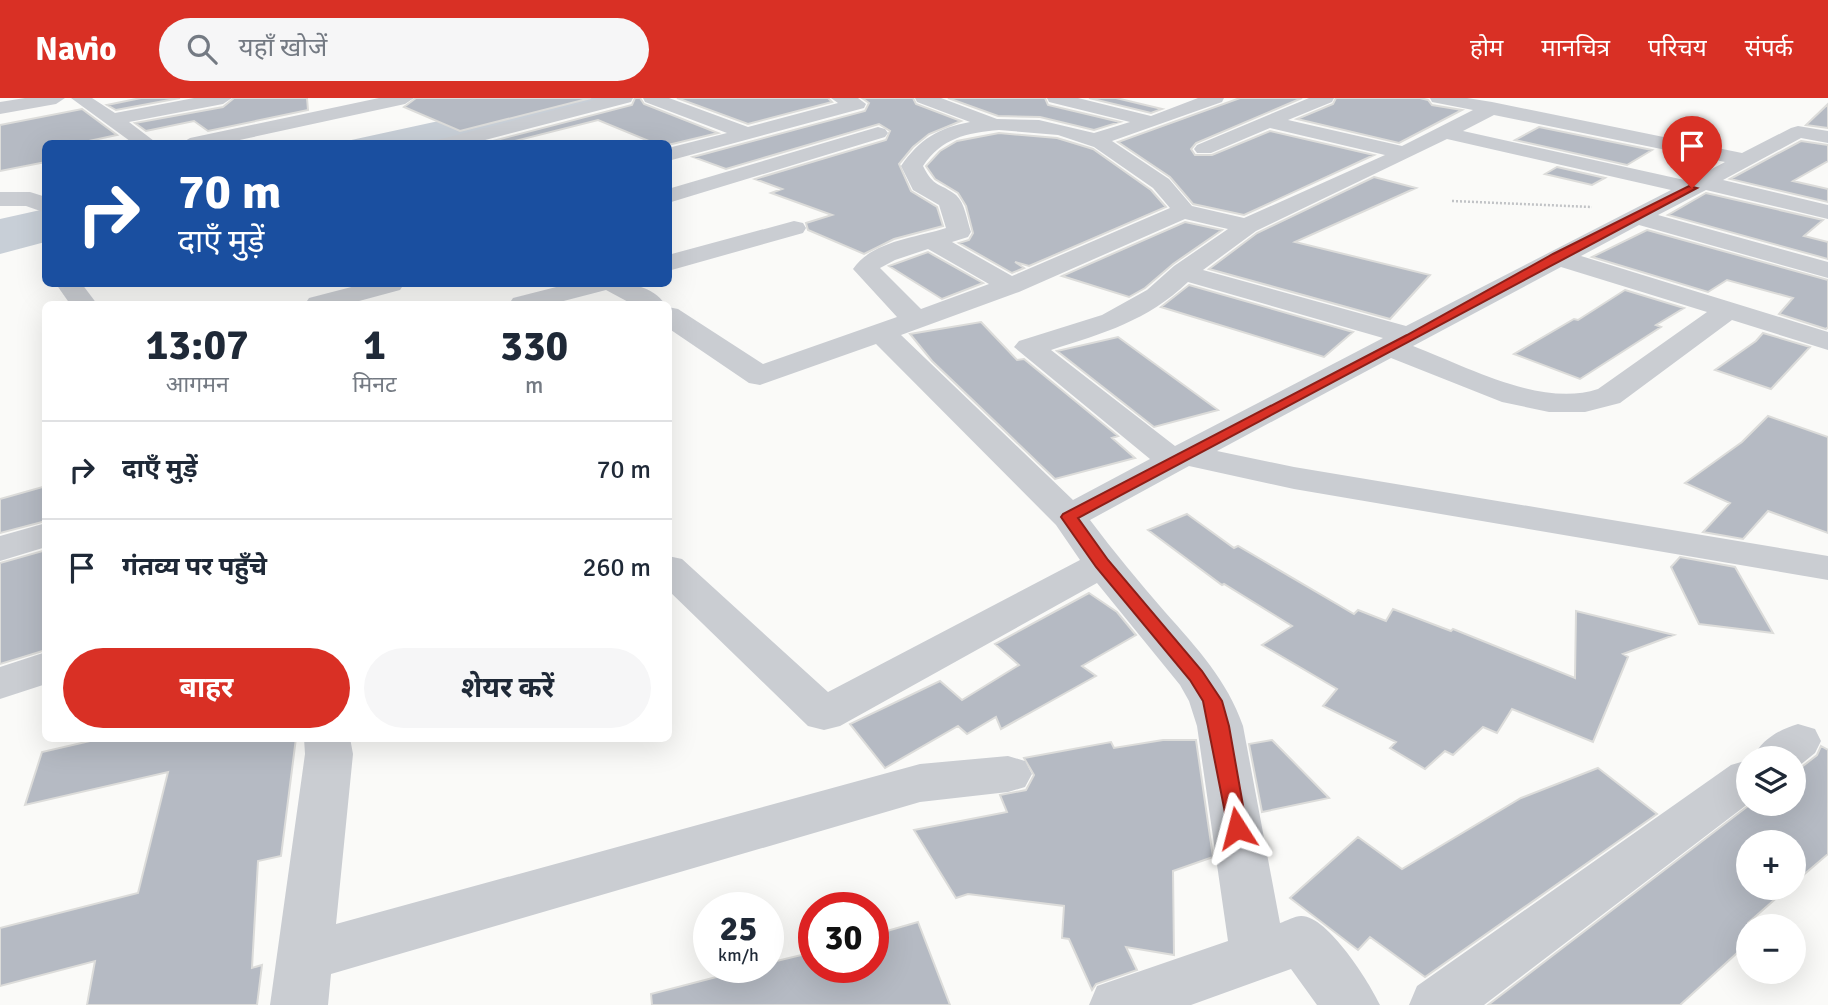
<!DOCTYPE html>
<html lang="hi">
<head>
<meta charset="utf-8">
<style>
	:root { --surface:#fff; --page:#f6f6f7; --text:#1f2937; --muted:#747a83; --line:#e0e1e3; --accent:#d93025 }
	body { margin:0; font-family:Signika,"Noto Sans Devanagari",sans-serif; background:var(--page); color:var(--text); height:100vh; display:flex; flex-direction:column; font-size:26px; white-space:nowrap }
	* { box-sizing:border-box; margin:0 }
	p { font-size:23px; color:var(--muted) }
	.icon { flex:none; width:38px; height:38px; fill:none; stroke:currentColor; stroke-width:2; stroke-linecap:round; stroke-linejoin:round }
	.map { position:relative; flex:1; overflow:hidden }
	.side { position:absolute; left:42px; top:203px; width:630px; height:441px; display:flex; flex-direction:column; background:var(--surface); border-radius:10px; box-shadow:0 7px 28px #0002 }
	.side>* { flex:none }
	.hud { position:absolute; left:42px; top:42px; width:630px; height:147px; border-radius:10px; box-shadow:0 7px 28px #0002; background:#1a4fa0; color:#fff; overflow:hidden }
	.controls { position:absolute; left:1736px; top:648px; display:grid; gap:14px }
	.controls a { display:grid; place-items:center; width:70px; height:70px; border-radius:50%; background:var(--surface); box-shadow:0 7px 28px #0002; font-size:35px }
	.speed { position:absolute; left:693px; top:794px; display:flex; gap:14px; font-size:35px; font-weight:700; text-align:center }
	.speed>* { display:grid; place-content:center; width:91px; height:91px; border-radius:50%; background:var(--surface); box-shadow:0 7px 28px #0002; line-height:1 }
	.speed small { font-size:18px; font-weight:400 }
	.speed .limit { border:10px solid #d22; background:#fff; color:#111 }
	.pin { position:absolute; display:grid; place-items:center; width:60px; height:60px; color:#fff; margin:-72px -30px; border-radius:50% 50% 50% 0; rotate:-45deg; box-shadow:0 0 7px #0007 }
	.pin .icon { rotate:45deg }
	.me { position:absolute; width:77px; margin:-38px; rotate:351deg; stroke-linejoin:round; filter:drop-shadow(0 0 5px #0008) }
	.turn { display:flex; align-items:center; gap:24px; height:147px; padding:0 21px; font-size:32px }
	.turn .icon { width:91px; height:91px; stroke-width:2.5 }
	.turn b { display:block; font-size:49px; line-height:60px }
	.eta { display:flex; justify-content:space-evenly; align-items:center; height:119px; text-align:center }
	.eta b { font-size:42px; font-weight:700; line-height:49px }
	.primary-button { display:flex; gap:14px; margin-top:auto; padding:14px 21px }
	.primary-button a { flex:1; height:80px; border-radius:42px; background:var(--accent); color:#fff; font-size:28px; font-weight:700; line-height:80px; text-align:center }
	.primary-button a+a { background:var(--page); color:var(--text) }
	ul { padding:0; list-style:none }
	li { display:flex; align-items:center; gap:21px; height:98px; padding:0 21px; border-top:2px solid var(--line) }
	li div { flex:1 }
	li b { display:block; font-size:26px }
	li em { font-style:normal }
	header { display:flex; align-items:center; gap:42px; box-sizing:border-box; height:98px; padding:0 35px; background:var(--accent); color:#fff }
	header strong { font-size:33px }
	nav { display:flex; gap:38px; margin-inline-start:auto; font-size:24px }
	.search { width:490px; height:63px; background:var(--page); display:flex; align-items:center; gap:18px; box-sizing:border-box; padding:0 24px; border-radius:38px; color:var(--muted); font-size:26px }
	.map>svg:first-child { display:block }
	.water { fill:#c8cfd7 }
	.building { fill:#b5bac3; stroke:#dcdcda; stroke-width:2 }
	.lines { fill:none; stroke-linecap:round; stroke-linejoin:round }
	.path { stroke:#c1c3c6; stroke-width:2.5; stroke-dasharray:2 2; stroke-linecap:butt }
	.minor { fill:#cacdd2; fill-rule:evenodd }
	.route { fill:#d93025; stroke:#8d1f18; stroke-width:2 }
</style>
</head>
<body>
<header>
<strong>Navio</strong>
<div class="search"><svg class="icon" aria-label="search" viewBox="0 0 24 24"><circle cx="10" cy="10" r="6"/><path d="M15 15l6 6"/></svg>यहाँ खोजें</div>
<nav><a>होम</a><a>मानचित्र</a><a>परिचय</a><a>संपर्क</a></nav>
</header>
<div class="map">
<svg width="1828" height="907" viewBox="0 0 1828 907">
	<rect width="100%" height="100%" fill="#fafaf8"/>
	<!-- water -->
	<path class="water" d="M544,0H617L431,45L333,46Z
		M45,111V144L0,156V121Z"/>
	<!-- building -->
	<path class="building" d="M141,0H180L116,12L107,7Z
		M234,0H307L308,12L208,33L194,23L146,33L135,25L223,9Z
		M416,0H591L460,33L404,9Z
		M635,0H640L644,6L718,35L668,47L656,46L598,22L503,46L485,45L632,7Z
		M677,0H828L832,4L748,26Z
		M862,0H913L916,6L961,23L929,36L913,49L899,66L911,93L937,109L943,128L894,141L864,156L808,132L806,125L832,117L771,95L782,91L755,81L886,42L890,33L879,26L726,71L693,59L865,13L869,5Z
		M948,0H1045L1048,7L1120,24L1094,32L1040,19L998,18Z
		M1089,0H1116L1162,11L1151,15Z
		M1240,0H1302L1196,45L1191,51L1195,57H1212L1270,33L1374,57L1244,117L1193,106L1170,79L1118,44Z
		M1336,0H1420L1428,2L1432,7L1462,12L1399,45L1297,21L1333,6Z
		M1828,6V30L1806,27Z
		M82,11L117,37L75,46H46V64L0,73V27Z
		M1539,29L1652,52L1627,67L1515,42Z
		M999,35L1057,40L1093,51L1151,92L1166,109L1029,168L1015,164L1024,170L1012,175L959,145L969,142L973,135L966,108L958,95L935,81L926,68L940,53L957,43Z
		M1801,43L1828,47V63L1793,83L1828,91V104L1730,81Z
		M1557,69L1605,80L1592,87L1545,76Z
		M1374,79L1416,90L1295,144L1430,177L1390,221L1209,171L1257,135Z
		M1706,95L1823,122L1804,138L1828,144V161L1668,117Z
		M1185,124L1222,132L1173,166L1145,190L1129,199L1062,178Z
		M1647,132L1828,182V229L1826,231L1779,216L1793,200L1727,182L1708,194L1592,159Z
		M928,154L983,185L942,201L889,168Z
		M1189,187L1353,234L1324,259L1161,209Z
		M1625,192L1684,210L1656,227L1661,229L1580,281L1514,256L1574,221L1578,222Z
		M981,224L1017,262L1024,261L1118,338L1112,340L1135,360L1055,381L932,263L910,236Z
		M1763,235L1810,249L1771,291L1715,272L1756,243Z
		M1118,239L1218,312L1154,329L1057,253Z
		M1768,318L1828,339V435L1768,413L1743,441L1703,434L1730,405L1685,385L1742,344Z
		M46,388V423L0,435V401Z
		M1187,416L1234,450L1238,448L1354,516L1358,512L1386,523L1393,511L1451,533L1453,531L1575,580L1576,513L1674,537L1623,556L1628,559L1593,644L1512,611L1497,635L1483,629L1453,657L1445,653L1425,671L1390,650L1396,644L1323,608L1337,591L1262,547L1292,528L1224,486L1222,487L1148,432Z
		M46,452V552L0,566V465Z
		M1680,459L1735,469L1773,535L1699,526L1671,469Z
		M1089,495L1117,514L1136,537L1082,568L1096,578L1001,631L996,619L967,636L958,628L885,670L850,626L940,583L962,602L1019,567L995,546Z
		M103,640H296L281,758L258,763L252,870L262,867L257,907H87L95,863L0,888V830L138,795L168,674L25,707L42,654Z
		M1163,642H1196L1213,759L1173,773L1174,857L1126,849L1137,872L1096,886L1092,892L1069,841L1062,840L1064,808L968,796L956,800L914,732L1007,714L1000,697L1026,692L1034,677L1024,660L1111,644L1114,650Z
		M1272,642L1329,700L1262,714L1249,646Z
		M1821,648L1828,652V756L1794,785V744H1748V789H1789L1748,825V845L1680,907H1488L1752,705H1794V675L1817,657Z
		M1598,670L1657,716L1425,879L1370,839L1358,852L1290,800L1358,739L1402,771L1521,700Z
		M918,824L950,907H652L651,896L751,870H768V865L814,854V870H873V837Z"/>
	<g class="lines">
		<!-- path -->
		<path class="path" d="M1452,103L1592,109"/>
		<!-- minor -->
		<path class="minor" d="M25,0H65L56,6L0,16V4Z
			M71,0H92L115,15L194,0H232L223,6L129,24L158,46H134Z
			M379,0H414L405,6L221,46H180L190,40Z
			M602,0H633L631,4L470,46H434L437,42Z
			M643,0H669L748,29L838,5L831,0H858L866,6L864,10L668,63V50L727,35L645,4Z
			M915,0H941L997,21L1039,22L1094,35L1130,24L1049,4L1047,0H1078L1151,18L1198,0H1224L1222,4L1112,43L1169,81L1192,108L1244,120L1385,57L1270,30L1211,55H1197L1194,51L1197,47L1309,0H1334L1332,4L1288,22L1402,48L1473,12L1432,4L1430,0H1467L1492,4L1742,55L1791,30L1798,28L1828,33V45L1801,40L1723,82L1828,107V121L1706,92L1658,117L1828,164V180L1639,127L1581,158L1828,234V252L1732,222L1620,305L1585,314H1549L1502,304L1391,260L1217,353L1294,369L1828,458V482L1294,391L1189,368L1090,422C1114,454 1139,484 1165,514C1197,550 1227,582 1243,628L1280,825C1286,823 1295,818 1301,818C1327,817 1370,885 1380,907H1317L1291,871L1191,907H1089L1097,888L1228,843L1197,628L1189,603L1180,587L1097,485L840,628L824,632L808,628L668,492V458L682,461L828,594L1080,462L1056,427L876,246L760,287L749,285L668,230V209L678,211L763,266L897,219L853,171C872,143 915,140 946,130L939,107L913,92L901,68C920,41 938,30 970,24L917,4ZM1494,17L1725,64L1689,83L1463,33ZM999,32L1058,37L1094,49L1153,90L1170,110L1012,178L952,144L968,139L971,134C967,123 965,105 956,97C939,84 934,90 923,68C942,40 966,35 999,32ZM1447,41L1671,92L1406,228L1203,172L1256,133ZM1185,121L1228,131L1174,168L1147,192L1102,217L1019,243L1014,249L1150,361L1073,402L901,237L1019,194ZM928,151L989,186L921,211L880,170L895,162ZM1561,169L1707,214L1598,291C1541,310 1466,268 1413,248ZM1188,184L1383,240L1175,348L1051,252C1104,235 1147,223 1188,184Z
			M878,29L885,31L888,35L885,39L668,105V91Z
			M0,94H30L46,99V115L26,108H0Z
			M794,123L803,125L806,130L803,135L668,173V157Z
			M56,186H82L97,206H70Z
			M363,186H404L400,192L348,206H305L309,200Z
			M568,186C599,186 645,177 665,206H632L606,192L552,206H509L513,200Z
			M46,425V449L0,463V438Z
			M46,554V586L0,601V569Z
			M1798,626L1815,631L1821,643L1815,655L1794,672V660H1752C1763,641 1778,632 1798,626Z
			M304,640H350L353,656L336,826L920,666L1008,658L1025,663L1032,676L1025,689L1008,694L920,704L331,876L328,907H270L305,656Z
			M1748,662L1749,705L1484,907H1409L1417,888L1731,667Z"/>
	</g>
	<!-- route -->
	<path class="route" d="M1689,88L1697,90L1078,420L1108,462L1202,573L1222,603L1229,628L1247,730L1244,735L1237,738L1229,735L1203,603L1190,582L1096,469L1061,419L1063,416L1407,237L1553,156Z"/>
</svg>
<div class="controls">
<a><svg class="icon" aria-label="layers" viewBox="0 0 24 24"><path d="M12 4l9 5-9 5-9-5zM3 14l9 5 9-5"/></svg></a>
<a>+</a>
<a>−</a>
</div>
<div class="speed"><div>25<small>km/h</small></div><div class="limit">30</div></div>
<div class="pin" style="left:1692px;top:90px;background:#d93025"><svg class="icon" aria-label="arrive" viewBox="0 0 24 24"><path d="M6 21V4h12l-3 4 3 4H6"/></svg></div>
<svg class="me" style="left:1237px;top:730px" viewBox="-20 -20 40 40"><path d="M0-17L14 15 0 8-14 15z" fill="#d93025" stroke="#fff" stroke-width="4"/></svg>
<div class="hud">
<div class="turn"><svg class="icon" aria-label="right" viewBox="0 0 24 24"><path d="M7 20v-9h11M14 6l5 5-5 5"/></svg><div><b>70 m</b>दाएँ मुड़ें</div></div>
</div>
<section class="side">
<div class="eta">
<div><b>13:07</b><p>आगमन</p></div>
<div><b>1</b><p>मिनट</p></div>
<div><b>330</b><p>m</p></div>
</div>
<ul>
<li><svg class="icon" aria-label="right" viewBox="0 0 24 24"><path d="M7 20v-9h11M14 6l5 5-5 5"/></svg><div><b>दाएँ मुड़ें</b></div><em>70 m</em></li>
<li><svg class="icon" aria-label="arrive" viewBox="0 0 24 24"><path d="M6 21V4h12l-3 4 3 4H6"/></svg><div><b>गंतव्य पर पहुँचे</b></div><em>260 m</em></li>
</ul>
<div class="primary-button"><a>बाहर</a><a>शेयर करें</a></div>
</section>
</div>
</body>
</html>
